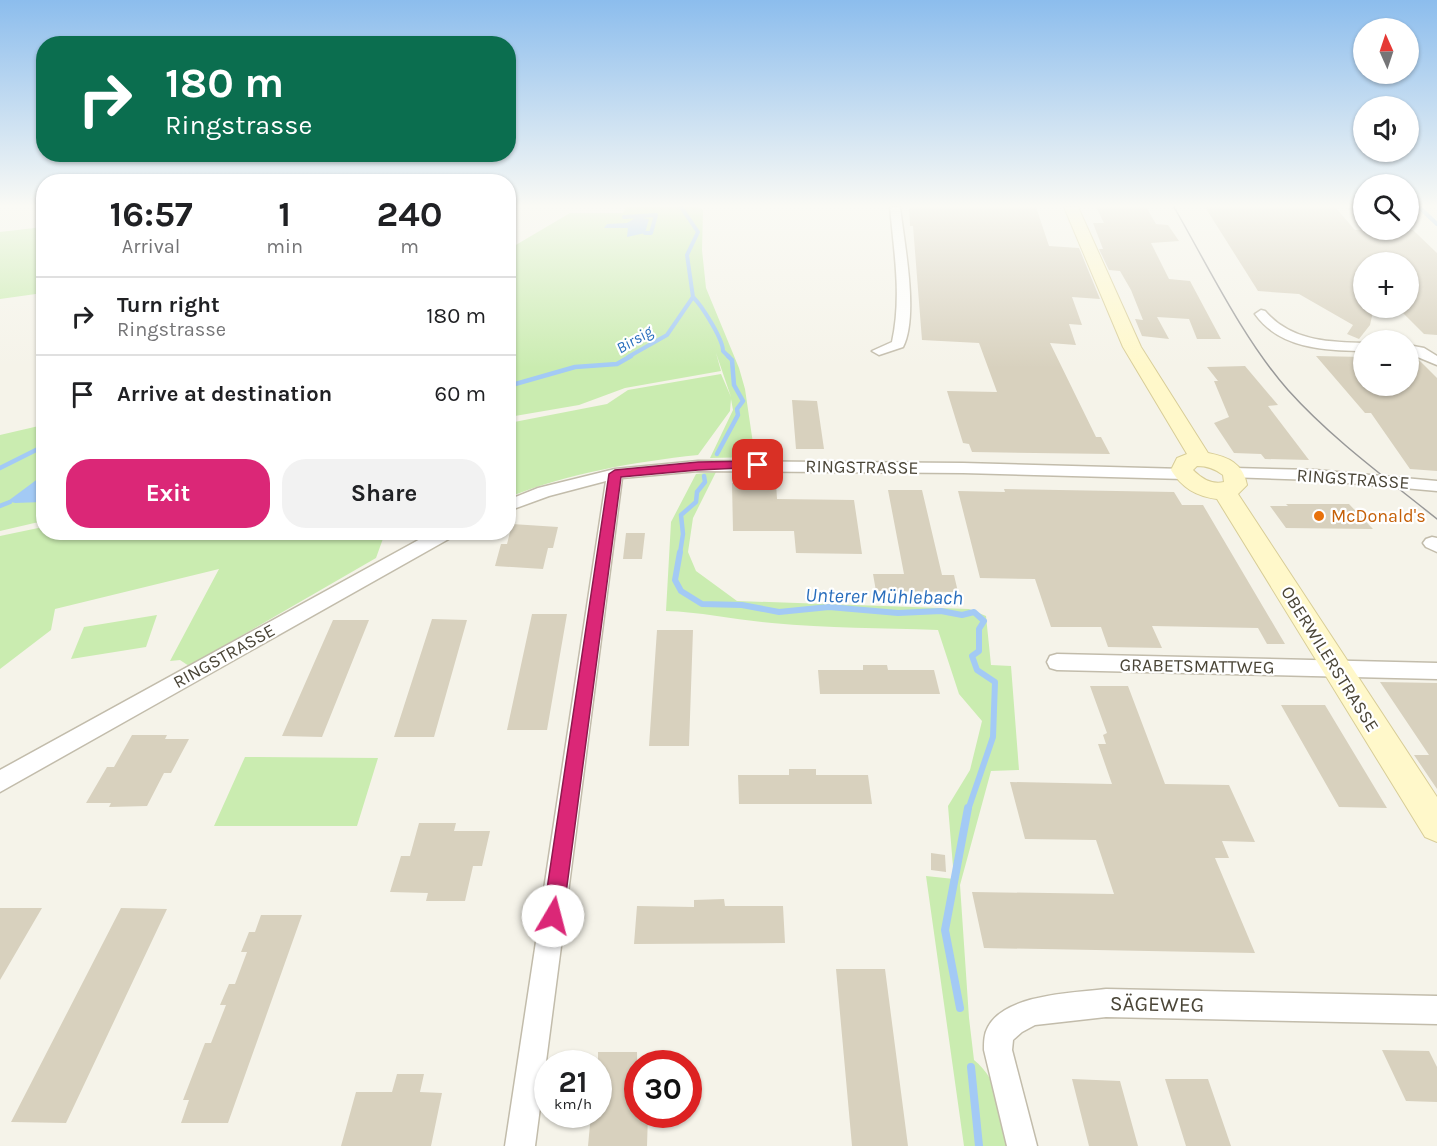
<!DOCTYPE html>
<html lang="en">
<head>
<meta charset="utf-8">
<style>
	:root { --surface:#fff; --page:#f2f2f2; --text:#202124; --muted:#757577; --line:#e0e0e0; --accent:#db2777 }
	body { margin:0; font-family:Karla,sans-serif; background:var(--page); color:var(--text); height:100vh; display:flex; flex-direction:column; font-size:22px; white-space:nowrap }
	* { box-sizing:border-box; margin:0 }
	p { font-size:20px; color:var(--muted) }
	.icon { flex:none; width:33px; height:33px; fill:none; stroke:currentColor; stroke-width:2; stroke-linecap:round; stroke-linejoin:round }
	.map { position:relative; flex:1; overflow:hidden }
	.side { position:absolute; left:36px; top:174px; width:480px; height:366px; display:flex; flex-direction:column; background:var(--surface); border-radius:24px; box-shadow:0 2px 4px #0004 }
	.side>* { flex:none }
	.guide { position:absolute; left:36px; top:36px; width:480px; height:126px; border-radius:24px; box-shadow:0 2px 4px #0004; background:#0b6e4f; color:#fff; overflow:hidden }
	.needle { width:39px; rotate:357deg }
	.buttons { position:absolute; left:1353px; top:18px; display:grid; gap:12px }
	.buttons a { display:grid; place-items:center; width:66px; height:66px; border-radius:50%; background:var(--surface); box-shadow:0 2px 4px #0004; font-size:30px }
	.speed { position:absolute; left:534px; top:1050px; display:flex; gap:12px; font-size:30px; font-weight:700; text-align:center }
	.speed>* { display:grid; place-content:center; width:78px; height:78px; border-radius:50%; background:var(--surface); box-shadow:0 2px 4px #0004; line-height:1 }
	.speed small { font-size:15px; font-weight:400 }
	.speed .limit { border:9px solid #d22; background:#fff; color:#111 }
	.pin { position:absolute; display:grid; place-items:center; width:51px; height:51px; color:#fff; margin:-26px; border-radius:12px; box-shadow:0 3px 9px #0006 }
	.me { position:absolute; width:66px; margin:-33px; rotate:8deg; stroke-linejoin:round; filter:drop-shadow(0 0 4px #0008) }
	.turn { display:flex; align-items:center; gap:21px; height:126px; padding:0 30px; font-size:27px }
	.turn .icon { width:78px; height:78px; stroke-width:2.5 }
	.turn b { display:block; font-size:42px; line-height:51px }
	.eta { display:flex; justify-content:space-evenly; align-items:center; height:102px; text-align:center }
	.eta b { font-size:36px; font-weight:700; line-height:42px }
	.cta { display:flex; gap:12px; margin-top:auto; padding:12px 30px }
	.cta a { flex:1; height:69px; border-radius:24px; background:var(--accent); color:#fff; font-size:24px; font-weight:700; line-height:69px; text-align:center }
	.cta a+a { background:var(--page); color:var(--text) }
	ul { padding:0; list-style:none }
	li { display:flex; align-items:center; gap:18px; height:78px; padding:0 30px; border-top:2px solid var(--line) }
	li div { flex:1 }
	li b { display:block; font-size:22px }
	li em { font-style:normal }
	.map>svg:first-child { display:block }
	.green { fill:#caecb0 }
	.water { fill:#a3caf5 }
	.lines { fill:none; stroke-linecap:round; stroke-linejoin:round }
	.stream-far3 { stroke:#a3caf5; stroke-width:4 }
	.stream-far2 { stroke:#a3caf5; stroke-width:4.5 }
	.stream-far1 { stroke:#a3caf5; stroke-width:6 }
	.stream { stroke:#a3caf5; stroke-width:8 }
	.building { fill:#d8d1be }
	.street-casing { stroke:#c2bcab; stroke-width:3 }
	.secondary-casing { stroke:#d8cd97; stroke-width:2 }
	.street { fill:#fff; fill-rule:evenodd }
	.secondary { fill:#fff8ca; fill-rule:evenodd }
	.tram { stroke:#989898; stroke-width:1.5 }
	.route { fill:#db2777; stroke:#8e194d; stroke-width:1.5 }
	.food-dot { fill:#e8710a; stroke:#fff; stroke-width:2 }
	.labels { text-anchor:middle; stroke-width:4.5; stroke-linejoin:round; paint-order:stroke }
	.far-water-label { font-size:16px; font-style:italic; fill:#296ebd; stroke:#fff }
	.street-label { font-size:18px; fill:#4a4537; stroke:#fff }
	.food-label { font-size:18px; fill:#c56008; stroke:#fff; text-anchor:start }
	.water-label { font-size:20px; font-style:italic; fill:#296ebd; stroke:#fff }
	.near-street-label { font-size:21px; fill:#4a4537; stroke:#fff }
</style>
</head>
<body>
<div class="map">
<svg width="1437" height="1146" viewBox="0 0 1437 1146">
	<rect width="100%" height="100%" fill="#f5f3e9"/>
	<!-- green -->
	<path class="green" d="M626,207H698L703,210L702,250L706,288L739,368L745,389L755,457L710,458L733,410L731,399L730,411L698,455C633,462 570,473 509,497V423L607,404L628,390L721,374L731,397L716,353L721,371L625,388L579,405L509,417V249L570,213H623Z
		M43,227V293L0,299V232Z
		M43,425V521L0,531V435Z
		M716,472L693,518L688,552L696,571L737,601L969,609L986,616L991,665L1011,666L1019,770L991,771L960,885L969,1018L974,1060C1000,1081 1003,1115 1011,1146H964L926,876L954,879L948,806L970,770L982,721L959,694L938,630C883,628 827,628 772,623C736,620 702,612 666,611L671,522L696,474Z
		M43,527L44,532L385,533L376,558L189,666L180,660L170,661L219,569L55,609L51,630L0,669V536Z
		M157,615L146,647L71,659L84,627Z
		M245,757H259L378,758L357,826H214Z"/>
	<!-- water -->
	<path class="water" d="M637,217L649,219L645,233L627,237L628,228H604L607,224L627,223Z
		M43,475V502L15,503L8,501Z"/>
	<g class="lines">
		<!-- stream-far3 -->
		<path class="stream-far3" d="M1419,207L1437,224
			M624,217L656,215L651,233H645
			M693,297C702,306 723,339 723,351L729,357
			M628,357L667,335L693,297L687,255L698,232L681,207"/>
		<!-- stream-far2 -->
		<path class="stream-far2" d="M508,386L575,367L617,364L631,356
			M717,454L738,415L737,409L743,401L734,385L732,360L728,356
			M0,468L44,446
			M0,506L10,502
			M680,553L683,534L681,515L696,502L697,492L705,482L704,476"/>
		<!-- stream-far1 -->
		<path class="stream-far1" d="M680,552L675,580L681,591L702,604L742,605L779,612L829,607L898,613L941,611L962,615L974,612L984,621L979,629V651L972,656L977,670L995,682L993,737L968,810"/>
		<!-- stream -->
		<path class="stream" d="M960,1008L945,930L968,808
			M971,1067L979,1146"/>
	</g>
	<!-- building -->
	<path class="building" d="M909,207H1036L1049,246L1079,248L1100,299L1072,297L1082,325L1069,324L1076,345L1050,343L1096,437H1101L1110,454L972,452L969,444L963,443L947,391L997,392L979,343L922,340L913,226H910Z
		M1096,207H1146L1156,224L1168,225L1179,241L1151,243L1169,279L1190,281L1221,339H1197L1189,319L1157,317L1169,339L1142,336L1135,319L1143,320L1131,290L1120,271L1109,270L1099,249H1103L1093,223H1104Z
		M1205,207H1335L1355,230H1413L1437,253V335L1424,334L1398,308H1408V262H1364V308H1371L1372,316L1370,325L1359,339L1347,334L1353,325L1299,294L1258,291Z
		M1316,356L1364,357V386H1408V356L1419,360L1437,378V471L1410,469L1371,413H1365Z
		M1245,366L1278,405L1268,406L1309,460L1265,459L1261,454L1234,453L1214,423L1229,417L1214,381H1218L1207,367Z
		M792,400L817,401L824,449H796Z
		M732,483H776L777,499L854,500L862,554L796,553L794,531H733Z
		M1004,489L1174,492L1182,505H1203L1285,644H1267L1258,628L1152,626L1162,648L1108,647L1101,627H1051L1035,579L980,578L958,491L1005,492Z
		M888,490H922L942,575H954L958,592L876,591L873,574H904Z
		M1286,504H1349L1373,529L1286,528L1270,506H1288Z
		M512,524L558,527L553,548H548L543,569L495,566L501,544H507Z
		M626,533H645L642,559H623Z
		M532,614H567L547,730H507Z
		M432,619L467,620L434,737H394Z
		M333,620H369L322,737L282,736Z
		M657,630H693L689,746H649Z
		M863,665H887L888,670H934L940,694H820L818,670H863Z
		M1380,682L1437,683V789L1414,755H1429Z
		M1090,686H1128L1165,784L1229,785L1255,842L1222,841L1229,858H1215L1255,953L984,948L972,892L1114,894L1096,840L1025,839L1010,782L1112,784L1098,744H1106L1103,735L1107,733Z
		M1281,705H1325L1387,808L1339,807Z
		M132,735H167L165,739H189L171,773H164L147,806L109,807L111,803H86L107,767H114Z
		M789,769H816V775H868L872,804H739L738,775H789Z
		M419,823H456L454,831H490L482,866H473L465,901H426L428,893L390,892L401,856H410Z
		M931,853L945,855L946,872L931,870Z
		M724,899L725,906H783L785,943L634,944L637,906L694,907V900Z
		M0,908H42L0,980Z
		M121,908L167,909L66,1123L11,1122Z
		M261,915H302L228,1123H181L189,1100H183L205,1043H211L226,1005H220L229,984H235L247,952H241L249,932H255Z
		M836,969H885L908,1146H852Z
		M1382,1050L1429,1051L1437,1067V1102L1406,1101Z
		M598,1052H637L638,1114H648L647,1146H588L591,1114H598Z
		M397,1074H424L420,1092L442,1093L431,1146H341L356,1092H392Z
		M1072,1079L1120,1081L1138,1146H1089Z
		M1165,1079H1208L1231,1146H1186Z"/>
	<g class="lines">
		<defs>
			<path id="street" d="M890,207H900C904,242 919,316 903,347L879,355L872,351L892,342C902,297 894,252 890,207Z
				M1261,310L1265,311C1291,341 1327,342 1364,343V351C1324,350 1280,349 1255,314Z
				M1408,345L1424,348L1437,356V365L1408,353Z
				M698,461L963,463L1184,469L1192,474L1184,479L963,473L698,471L622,478L535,1146H505L606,481L549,496L508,511V500L538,488L615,469Z
				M1234,468L1315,470L1437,481V491L1315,480L1228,477L1226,473Z
				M433,532H456L454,536L0,792V770Z
				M1432,537L1437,538V552L1426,547L1423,543L1426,539Z
				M1057,654L1437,663V679L1057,670L1050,668L1047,662L1050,656Z
				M1106,989L1437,996V1024L1106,1017L1035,1025L1022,1032L1013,1040L1012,1050L1037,1146H1007L984,1050C984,1042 984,1034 988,1027C1005,994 1074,993 1106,989Z"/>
			<path id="secondary" d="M1064,207H1078L1141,347L1208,453C1228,457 1243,463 1247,485L1238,494L1437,797V842L1425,837L1217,499C1196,496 1182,488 1171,470L1177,458L1187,454L1123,347ZM1197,466C1208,466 1215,469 1223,475L1224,482C1212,485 1202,479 1193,470Z"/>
		</defs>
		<!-- street casing -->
		<use href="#street" class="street-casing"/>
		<!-- secondary casing -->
		<use href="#secondary" class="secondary-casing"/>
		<!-- street -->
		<use href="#street" class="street"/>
		<!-- secondary -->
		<use href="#secondary" class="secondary"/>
		<!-- tram -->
		<path class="tram" d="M1174,207C1208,266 1243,339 1288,390C1332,439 1386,478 1437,519"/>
	</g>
	<!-- sky -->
	<linearGradient id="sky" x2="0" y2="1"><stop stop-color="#8cbded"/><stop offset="0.56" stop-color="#fafaf5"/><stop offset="1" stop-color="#fafaf5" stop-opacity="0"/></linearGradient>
	<rect width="1437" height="368" fill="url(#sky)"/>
	<!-- route -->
	<path class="route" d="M758,461L764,465L762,467L698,470L621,477L563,916L560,923L553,925L546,923L543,916L609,474L615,470L698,462Z"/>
	<!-- markers -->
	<circle class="food-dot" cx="1319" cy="516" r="6"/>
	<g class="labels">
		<!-- far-water labels -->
		<g class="far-water-label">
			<text transform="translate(634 339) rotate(-30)" y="6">Birsig</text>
		</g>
		<!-- street labels -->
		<g class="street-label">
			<text transform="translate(862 467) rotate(1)" y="6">RINGSTRASSE</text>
			<text transform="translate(1353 479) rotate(4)" y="6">RINGSTRASSE</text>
			<text transform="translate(224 656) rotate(-29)" y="6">RINGSTRASSE</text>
			<text transform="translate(1330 659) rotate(58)" y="6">OBERWILERSTRASSE</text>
			<text transform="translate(1197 666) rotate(1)" y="6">GRABETSMATTWEG</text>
		</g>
		<!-- food labels -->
		<g class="food-label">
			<text x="1331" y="522">McDonald's</text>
		</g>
		<!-- water labels -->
		<g class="water-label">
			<text transform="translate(884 596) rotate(1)" y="7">Unterer Mühlebach</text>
		</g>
		<!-- near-street labels -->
		<g class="near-street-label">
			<text transform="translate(1157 1004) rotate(1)" y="7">SÄGEWEG</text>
		</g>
	</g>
</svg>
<div class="buttons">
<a><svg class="needle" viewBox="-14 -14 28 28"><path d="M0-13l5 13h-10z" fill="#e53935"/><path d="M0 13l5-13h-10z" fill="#757577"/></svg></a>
<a><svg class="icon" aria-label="sound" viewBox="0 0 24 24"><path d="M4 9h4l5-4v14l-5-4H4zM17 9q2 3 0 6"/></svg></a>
<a><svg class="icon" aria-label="search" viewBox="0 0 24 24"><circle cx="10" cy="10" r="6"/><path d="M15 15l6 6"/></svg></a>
<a>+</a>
<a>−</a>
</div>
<div class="speed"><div>21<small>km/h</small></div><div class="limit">30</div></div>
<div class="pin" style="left:758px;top:465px;background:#d93025"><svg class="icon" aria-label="arrive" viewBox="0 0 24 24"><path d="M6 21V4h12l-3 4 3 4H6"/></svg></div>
<svg class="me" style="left:553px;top:916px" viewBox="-20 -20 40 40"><circle r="19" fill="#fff"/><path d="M0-13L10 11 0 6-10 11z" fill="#db2777"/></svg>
<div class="guide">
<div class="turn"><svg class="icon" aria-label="right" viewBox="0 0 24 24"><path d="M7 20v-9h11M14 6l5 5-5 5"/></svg><div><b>180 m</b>Ringstrasse</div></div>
</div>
<section class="side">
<div class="eta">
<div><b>16:57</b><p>Arrival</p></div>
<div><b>1</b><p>min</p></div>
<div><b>240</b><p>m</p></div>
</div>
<ul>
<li><svg class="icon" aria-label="right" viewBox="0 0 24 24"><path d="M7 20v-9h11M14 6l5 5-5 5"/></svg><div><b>Turn right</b><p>Ringstrasse</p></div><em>180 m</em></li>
<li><svg class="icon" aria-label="arrive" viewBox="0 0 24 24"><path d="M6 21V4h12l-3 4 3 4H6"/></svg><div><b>Arrive at destination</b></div><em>60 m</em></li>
</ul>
<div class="cta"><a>Exit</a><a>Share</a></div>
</section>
</div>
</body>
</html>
